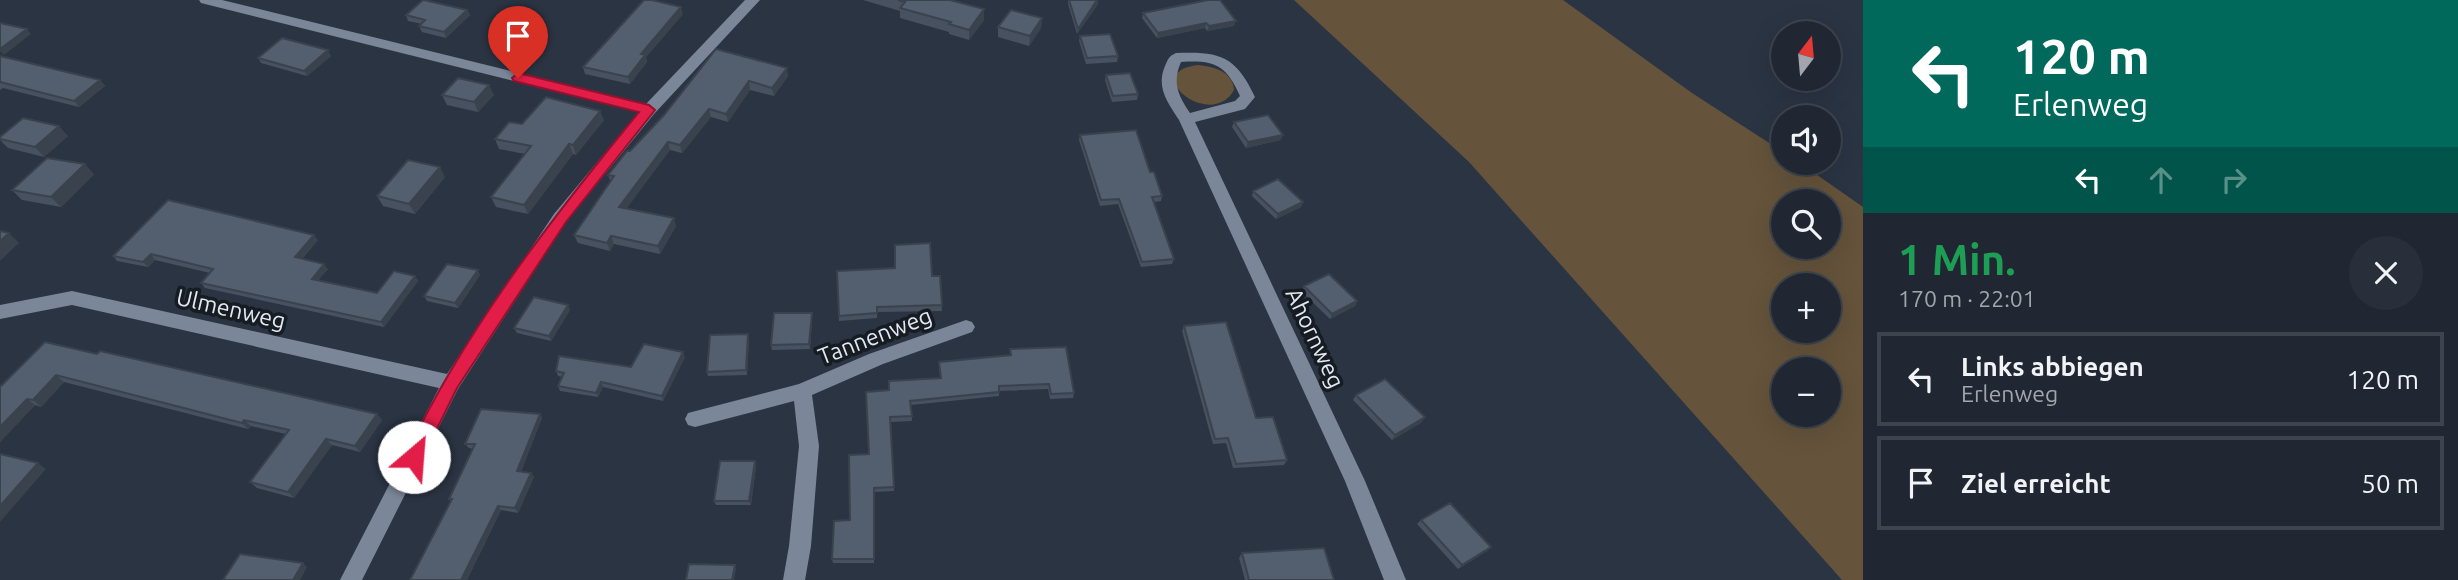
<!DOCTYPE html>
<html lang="de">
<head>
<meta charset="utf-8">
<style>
	:root { --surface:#202732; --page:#282f3a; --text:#f1f3f6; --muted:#a2a5ac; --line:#3d444d }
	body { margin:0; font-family:Ubuntu,sans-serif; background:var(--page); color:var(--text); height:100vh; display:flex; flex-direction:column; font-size:26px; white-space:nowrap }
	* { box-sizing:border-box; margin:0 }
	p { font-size:23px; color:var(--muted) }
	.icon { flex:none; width:38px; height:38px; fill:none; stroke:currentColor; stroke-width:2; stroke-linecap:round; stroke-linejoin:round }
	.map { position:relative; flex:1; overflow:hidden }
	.sheet { display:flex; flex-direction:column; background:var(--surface); width:595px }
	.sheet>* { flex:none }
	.hud { background:#00695c; color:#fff; overflow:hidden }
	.needle { width:46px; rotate:16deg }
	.controls { position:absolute; left:1771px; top:21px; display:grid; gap:14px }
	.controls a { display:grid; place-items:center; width:70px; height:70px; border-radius:50%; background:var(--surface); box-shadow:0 7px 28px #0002,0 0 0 2px var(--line); font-size:35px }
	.pin { position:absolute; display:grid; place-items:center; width:60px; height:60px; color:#fff; margin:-72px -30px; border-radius:50% 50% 50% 0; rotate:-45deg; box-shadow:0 0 7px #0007 }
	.pin .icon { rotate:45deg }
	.me { position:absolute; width:77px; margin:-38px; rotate:27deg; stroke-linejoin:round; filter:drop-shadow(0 0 5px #0008) }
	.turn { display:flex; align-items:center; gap:24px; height:147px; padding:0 35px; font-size:32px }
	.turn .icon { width:91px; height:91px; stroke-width:2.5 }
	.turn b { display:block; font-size:49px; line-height:60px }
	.lanes { display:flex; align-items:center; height:66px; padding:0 35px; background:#0003; justify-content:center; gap:35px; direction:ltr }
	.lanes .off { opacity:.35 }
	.round { display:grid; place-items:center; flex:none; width:74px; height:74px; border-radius:37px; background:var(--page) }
	.summary { display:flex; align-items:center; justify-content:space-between; height:119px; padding:0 35px }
	h1 { font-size:42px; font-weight:700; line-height:52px; color:#1e9e55 }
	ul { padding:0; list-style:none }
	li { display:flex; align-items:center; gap:21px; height:94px; margin:0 14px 10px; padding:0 21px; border:4px solid var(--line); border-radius:0px }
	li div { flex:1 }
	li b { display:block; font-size:26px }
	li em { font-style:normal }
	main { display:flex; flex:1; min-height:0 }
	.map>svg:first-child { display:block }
	.green { fill:#65533b; fill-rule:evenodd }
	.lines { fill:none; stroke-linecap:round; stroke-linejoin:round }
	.street { fill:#7b8798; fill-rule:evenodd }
	.wall { fill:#47515f }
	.shaded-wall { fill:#3a424d }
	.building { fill:#535e6e; stroke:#3a424d; stroke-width:2 }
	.route { fill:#e11d48; stroke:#92132f; stroke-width:2 }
	.labels { text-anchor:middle; stroke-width:7; stroke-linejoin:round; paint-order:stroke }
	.street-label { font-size:23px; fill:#e3e9f3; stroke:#171c23 }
</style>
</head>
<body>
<main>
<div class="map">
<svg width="1863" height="580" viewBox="0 0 1863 580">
	<rect width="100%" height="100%" fill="#2b3443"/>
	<!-- green -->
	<path class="green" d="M1294,0H1563L1692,93L1783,152V163H1800L1863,207V580H1842L1469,162ZM1829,201V247H1783V201ZM1783,285H1829V331H1783ZM1783,369H1829V415H1783Z
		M1199,65C1215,67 1233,72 1234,90C1211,132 1137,71 1199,65Z"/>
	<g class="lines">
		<!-- street -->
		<path class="street" d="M199,0H222L646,104L745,0H760L654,114L566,222L458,389L362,580H340L439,388L72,305L0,319V305L72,291L447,374L554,214L639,112L201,3Z
			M1176,53C1220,51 1236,56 1255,97L1245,109L1195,122L1365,481L1406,580H1384L1345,481L1179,120C1167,102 1156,87 1165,66C1168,59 1169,56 1176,53ZM1181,62C1215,60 1226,65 1240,96L1235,101L1190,113C1178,96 1172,82 1181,62Z
			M966,320L972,322L975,327L972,332L883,364L812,395L819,446L811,546L805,580H783L789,546L799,446L794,401L695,427L688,425L685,419L688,413L799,384L869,354Z"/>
	</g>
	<!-- wall -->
	<path class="wall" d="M863,0H950L984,9V20L969,40L949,34V32L900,18V11Z
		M1068,0H1098V4L1077,34L1068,4Z
		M467,10L470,15L446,38L422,32L419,26L422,24L408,21L406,15Z
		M1143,13L1234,26L1207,31L1205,28L1157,38L1142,18Z
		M683,14L646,57L647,62L630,84L585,74L583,67Z
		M1042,18L1041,28L1029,46L998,37V27Z
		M1080,36L1118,56L1117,62L1086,64L1079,41Z
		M716,49L788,76L774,96L750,90L728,122L711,117L682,153L670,150L626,208L676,226L660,254L614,244L610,251L578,243L574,235L611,182L608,175L664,115Z
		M0,56L100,80L105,86L79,107L3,88L0,90Z
		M331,56L307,76L261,63L258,58Z
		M1106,75L1138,94L1137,100L1112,102L1105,80Z
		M442,95H494L478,112L447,105Z
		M604,120L576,155L573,154L528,214L496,207L491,197L525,154L499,149L495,139L522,124Z
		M1234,122L1281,140L1246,148L1232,127Z
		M1080,135L1150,172L1162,196L1161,201L1154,202L1174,259L1172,264L1141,267L1118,204L1100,206L1079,140Z
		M68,136L44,157L8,148L0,140V137Z
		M94,174L61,207L22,200L12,190Z
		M445,177L415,214L383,206L377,196Z
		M1253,191L1303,202L1301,207L1276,219L1252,196Z
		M318,240L302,259L328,269L318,280L377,293L415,276L418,281L384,327L205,288L201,283L210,273L155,260L148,267L117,261L113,256Z
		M480,275L458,308L427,301L424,296Z
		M932,276H940L942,311L877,312V318L839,321V316Z
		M1304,286L1357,301L1355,306L1330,319L1302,292Z
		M570,310L551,341L517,333L514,328Z
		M812,313V318L810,349L772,350L771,345Z
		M1184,326L1256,418L1287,460L1284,465L1233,468L1226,443L1213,444L1182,331Z
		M748,334L749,339L747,375L708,376L707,372Z
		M1010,349L1074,393L1073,398L1050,399L1048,389L999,391V396L911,405L912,421L891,422L894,491L875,492L874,563H833L832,559L850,520L869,454L889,390L940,378L939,362L1010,355Z
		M97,354L377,414L382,420L360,452L332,445L294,498L257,488L250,482L286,434L251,426L248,429L64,382L41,407L35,405L0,442V386Z
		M685,357L663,401L603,387L598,397L560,391L558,386L562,377L558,376L556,371L631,367Z
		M1356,395L1422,422L1392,440L1353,400Z
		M540,414L542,418L521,471L531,473L534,477L518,513L501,510L467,580H410L451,501L449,499L473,449L469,448L465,444Z
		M755,461L756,466L751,505H716L714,501Z
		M1421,520L1491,547L1487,551L1458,569L1417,524Z
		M1242,553L1334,580H1245L1239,558Z"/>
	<!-- shaded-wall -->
	<path class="shaded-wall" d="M1097,0H1098V4L1077,34L1078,29Z
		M681,7L683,14L646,57L647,62L630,84L628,77L641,54Z
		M984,9V20L969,40V30Z
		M467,10L470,15L446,38L444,32Z
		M1042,18L1041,28L1029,46L1030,36Z
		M1236,21L1234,26L1207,31L1209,26Z
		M1206,23L1205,28L1157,38L1158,33Z
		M27,29L31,34L4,55L0,51V49Z
		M328,50L331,56L307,76L304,71Z
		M787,68L788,76L774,96L772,88Z
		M100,80L105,86L79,107L74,101Z
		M749,81L750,90L728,122L726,114Z
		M489,85L494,95L478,112L474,102Z
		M709,109L711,117L682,153L680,145Z
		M600,111L604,120L576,155L573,145Z
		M59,126L68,136L44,157L35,147Z
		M1283,135L1281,140L1246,148L1248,142Z
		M668,142L670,150L622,215L619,207Z
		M569,144L573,154L528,214L524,205Z
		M85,164L94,174L61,207L51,197Z
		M440,167L445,177L415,214L409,204Z
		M1303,202L1301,207L1276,219L1278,214Z
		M674,218L676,226L660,254L658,246Z
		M9,233L19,243L0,261V241Z
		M314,235L318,240L299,262L295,257Z
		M611,236L614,244L610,251L607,243Z
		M151,254L155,260L148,267L143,262Z
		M324,264L328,269L315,284L312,279Z
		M478,270L480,275L458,308L455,303Z
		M415,276L418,281L384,327L381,322Z
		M1357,301L1355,306L1330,319L1332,314Z
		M568,305L570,310L551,341L549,336Z
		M812,313V318L810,349L809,344Z
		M748,334L749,339L747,375L746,370Z
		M683,352L685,357L663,401L662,396Z
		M56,375L64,382L41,407L33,400Z
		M601,382L603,387L598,397L596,393Z
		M27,399L35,405L0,442V427Z
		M377,414L382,420L360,452L355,446Z
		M540,414L542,418L520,475L517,471Z
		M1425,417L1422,422L1392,440L1395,435Z
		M244,420L251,426L248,429L242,423Z
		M326,439L332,445L294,498L288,492Z
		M755,461L756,466L751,505L749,501Z
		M38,463L46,469L0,522V506Z
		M531,473L534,477L518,513L515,508Z
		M498,506L501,510L467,580H461Z
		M1491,547L1487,551L1458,569L1462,565Z
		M303,563L307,567L300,580H293Z
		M735,565L736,569L734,580H732Z"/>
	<!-- building -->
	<path class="building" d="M423,0H424L467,10L444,32L419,26L425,20L406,15Z
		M644,0H652L681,7L641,54L645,55L628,77L583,67Z
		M898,0H950L984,9L969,30L949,24L951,22L900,8L905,2Z
		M1069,0H1097L1078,29Z
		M1208,0H1220L1236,21L1209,26L1206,23L1158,33L1143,13Z
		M1011,10L1042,18L1030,36L998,27Z
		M0,23L27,29L0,49Z
		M1110,34L1118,56L1087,58L1080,36Z
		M282,38L328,50L304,71L258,58Z
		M716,49L787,68L772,88L749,81L726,114L709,109L680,145L668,142L619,207L674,218L658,246L611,236L607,243L574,235L614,176L608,175L627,151H630L664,115Z
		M0,56L100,80L74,101L0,82Z
		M1130,73L1138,94L1113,96L1106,75Z
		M458,78L489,85L474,102L442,95Z
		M546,97L600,111L573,145L569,144L524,205L491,197L531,146L495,139L509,122L522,124Z
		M1268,115L1283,135L1248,142L1234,122Z
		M23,118L59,126L35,147L0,139V137Z
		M1136,130L1150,172H1154L1162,196L1152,197L1174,259L1142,262L1119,199L1101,200L1080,135Z
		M47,158L85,164L51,197L12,190Z
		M408,160L440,167L409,204L377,196Z
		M1278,179L1303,202L1278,214L1253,191Z
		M168,200L314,235L295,257L324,264L312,279L377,293L394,271L415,276L381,322L201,283L213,269L151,254L143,262L113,256Z
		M0,231L9,233L0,241Z
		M930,243L932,276H940L942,305L877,307V313L839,316L837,271L895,268V245Z
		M447,264L478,270L455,303L424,296Z
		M1329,274L1357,301L1332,314L1304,286Z
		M534,297L568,305L549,336L514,328Z
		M774,313H812L809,344L771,345Z
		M1226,322L1256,418L1273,417L1287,460L1236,464L1228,438L1215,439L1184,326Z
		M748,334L746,370L707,372L710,335Z
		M45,342L97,354L100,351L377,414L355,446L326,439L288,492L250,482L289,430L244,420L242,423L56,375L33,400L27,399L0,427V386H1Z
		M644,344L683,352L662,396L601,382L596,393L558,386L564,373L556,371L559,356L631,367Z
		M1066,347L1074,393L1051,394L1049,384L999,386V392L910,401L912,416L890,417L894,487L874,488V559H832L834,521L850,520L849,455L869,454L866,392L889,390V381L941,378L939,362L1011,355L1010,349Z
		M1385,379L1425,417L1395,435L1356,395Z
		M481,409L540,414L517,471L531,473L515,508L498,506L461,580H410L452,499H449L475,444H465Z
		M0,454L38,463L0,506Z
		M720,461H755L749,501H714Z
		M1450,503L1491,547L1462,565L1421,520Z
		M1324,548L1334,580H1249L1242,553Z
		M240,554L303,563L293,580H223Z
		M689,564L735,565L732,580H686Z"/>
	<!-- route -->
	<path class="route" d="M518,73L649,105L655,110L566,222L457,388L420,463L414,465L407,463L405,457C464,331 551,219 639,112L514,81L512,78Z"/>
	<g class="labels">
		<!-- street labels -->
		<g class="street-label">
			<text transform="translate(231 309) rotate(13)" y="8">Ulmenweg</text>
			<text transform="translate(875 336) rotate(-21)" y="8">Tannenweg</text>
			<text transform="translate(1315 338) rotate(65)" y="8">Ahornweg</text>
		</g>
	</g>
</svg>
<div class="controls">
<a><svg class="needle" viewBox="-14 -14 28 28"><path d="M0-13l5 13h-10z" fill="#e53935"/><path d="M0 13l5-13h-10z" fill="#a2a5ac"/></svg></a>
<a><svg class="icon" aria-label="sound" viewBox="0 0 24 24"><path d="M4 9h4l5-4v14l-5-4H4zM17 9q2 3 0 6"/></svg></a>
<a><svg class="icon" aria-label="search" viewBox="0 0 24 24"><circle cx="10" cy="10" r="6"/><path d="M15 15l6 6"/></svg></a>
<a>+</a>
<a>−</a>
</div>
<div class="pin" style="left:518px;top:78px;background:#d93025"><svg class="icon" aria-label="arrive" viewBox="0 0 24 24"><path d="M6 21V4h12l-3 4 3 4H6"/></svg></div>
<svg class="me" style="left:414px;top:457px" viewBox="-20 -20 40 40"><circle r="19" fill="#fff"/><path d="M0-13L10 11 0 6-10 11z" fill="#e11d48"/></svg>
</div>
<section class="sheet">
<div class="hud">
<div class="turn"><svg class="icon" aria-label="left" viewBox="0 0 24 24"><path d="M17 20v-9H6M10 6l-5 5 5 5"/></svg><div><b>120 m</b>Erlenweg</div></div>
<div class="lanes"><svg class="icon" aria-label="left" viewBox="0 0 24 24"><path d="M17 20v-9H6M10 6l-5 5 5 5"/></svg><svg class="icon off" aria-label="ahead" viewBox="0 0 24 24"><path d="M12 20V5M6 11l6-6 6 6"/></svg><svg class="icon off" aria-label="right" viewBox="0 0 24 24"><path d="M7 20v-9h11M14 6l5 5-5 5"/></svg></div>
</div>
<div class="summary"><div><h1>1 Min.</h1><p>170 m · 22:01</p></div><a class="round"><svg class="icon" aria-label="close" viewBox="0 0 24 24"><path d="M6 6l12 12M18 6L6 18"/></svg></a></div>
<ul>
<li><svg class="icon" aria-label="left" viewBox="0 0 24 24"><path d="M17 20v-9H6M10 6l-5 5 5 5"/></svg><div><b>Links abbiegen</b><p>Erlenweg</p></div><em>120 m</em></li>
<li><svg class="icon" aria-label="arrive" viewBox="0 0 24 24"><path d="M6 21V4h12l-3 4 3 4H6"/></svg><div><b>Ziel erreicht</b></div><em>50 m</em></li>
</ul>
</section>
</main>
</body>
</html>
